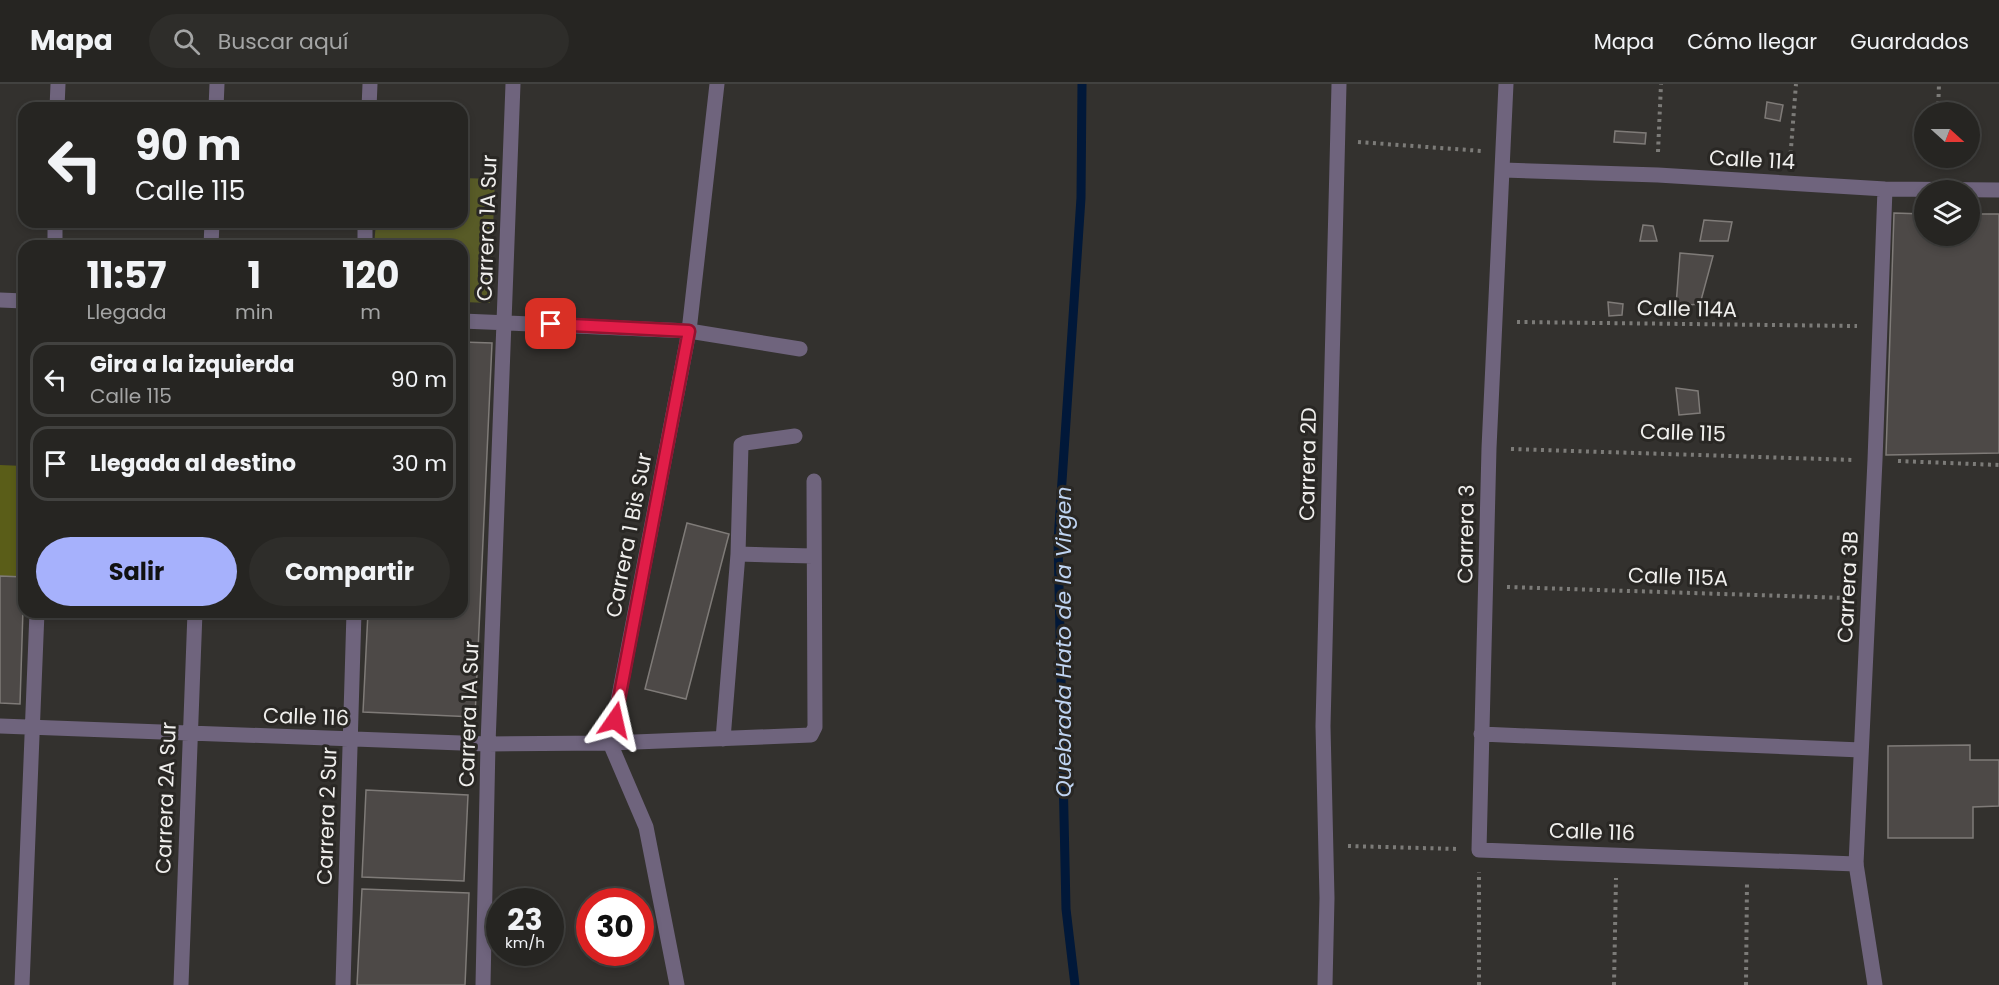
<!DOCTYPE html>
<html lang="es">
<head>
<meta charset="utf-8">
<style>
	:root { --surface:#262522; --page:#2e2d2a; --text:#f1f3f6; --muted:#a4a5a5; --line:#424240; --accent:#a6b1fc }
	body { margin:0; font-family:Poppins,sans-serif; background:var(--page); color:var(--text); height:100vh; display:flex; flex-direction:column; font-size:22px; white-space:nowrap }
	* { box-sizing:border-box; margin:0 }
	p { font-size:20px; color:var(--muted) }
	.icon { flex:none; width:33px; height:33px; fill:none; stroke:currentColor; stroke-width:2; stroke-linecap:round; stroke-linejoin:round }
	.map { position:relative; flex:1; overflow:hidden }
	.drawer { position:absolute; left:18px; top:156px; width:450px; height:378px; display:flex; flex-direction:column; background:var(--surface); border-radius:18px; box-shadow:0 3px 9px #0003,0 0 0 2px var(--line) }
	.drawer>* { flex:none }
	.guide { position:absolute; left:18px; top:18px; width:450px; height:126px; border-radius:18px; box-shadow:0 3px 9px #0003,0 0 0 2px var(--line); background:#262522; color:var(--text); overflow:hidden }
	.needle { width:39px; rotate:111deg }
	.controls { position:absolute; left:1914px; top:18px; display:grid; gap:12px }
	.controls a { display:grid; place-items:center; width:66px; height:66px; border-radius:50%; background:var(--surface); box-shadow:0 3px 9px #0003,0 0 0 2px var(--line); font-size:30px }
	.speed { position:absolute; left:486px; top:804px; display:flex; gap:12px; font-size:30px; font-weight:700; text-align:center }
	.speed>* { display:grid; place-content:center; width:78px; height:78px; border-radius:50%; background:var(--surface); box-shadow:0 3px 9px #0003,0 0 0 2px var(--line); line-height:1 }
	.speed small { font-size:15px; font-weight:400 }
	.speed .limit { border:9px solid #d22; background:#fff; color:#111 }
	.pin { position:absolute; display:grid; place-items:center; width:51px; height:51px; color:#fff; margin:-26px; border-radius:12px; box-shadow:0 3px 9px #0006 }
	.me { position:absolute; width:66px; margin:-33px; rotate:11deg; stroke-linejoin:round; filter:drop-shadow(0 0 4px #0008) }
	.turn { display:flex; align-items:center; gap:21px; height:126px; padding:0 18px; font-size:27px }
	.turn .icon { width:78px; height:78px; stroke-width:2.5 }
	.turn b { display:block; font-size:42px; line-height:51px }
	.eta { display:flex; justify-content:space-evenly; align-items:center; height:102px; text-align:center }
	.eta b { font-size:36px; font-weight:700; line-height:42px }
	.cta { display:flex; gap:12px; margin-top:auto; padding:12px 18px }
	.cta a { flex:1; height:69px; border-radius:36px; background:var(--accent); color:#111; font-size:24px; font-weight:700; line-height:69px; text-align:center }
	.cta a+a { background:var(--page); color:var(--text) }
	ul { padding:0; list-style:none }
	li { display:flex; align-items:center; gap:18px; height:75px; margin:0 12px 9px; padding:0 6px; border:3px solid var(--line); border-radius:18px }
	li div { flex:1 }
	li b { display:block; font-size:22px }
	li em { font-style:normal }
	header { display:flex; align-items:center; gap:36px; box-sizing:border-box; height:84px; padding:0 30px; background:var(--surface); border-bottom:2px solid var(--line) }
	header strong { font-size:28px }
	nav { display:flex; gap:33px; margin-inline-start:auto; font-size:21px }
	.search { width:420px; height:54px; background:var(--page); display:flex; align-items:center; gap:15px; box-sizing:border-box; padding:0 21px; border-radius:33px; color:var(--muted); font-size:22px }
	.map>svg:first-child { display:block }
	.green { fill:#585b27 }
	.forest { fill:#5a5d18 }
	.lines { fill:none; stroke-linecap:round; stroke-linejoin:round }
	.stream { stroke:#011839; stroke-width:9 }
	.building { fill:#4d4947; stroke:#7f7b78; stroke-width:1.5 }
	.path { stroke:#7c7b78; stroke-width:4; stroke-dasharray:3 4.5; stroke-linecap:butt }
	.service { stroke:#6f647d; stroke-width:15 }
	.minor { stroke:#6f647d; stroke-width:15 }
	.route-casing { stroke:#92132f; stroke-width:15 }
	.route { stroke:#e11d48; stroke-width:10 }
	.labels { text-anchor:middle; stroke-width:6; stroke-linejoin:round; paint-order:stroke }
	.street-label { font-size:21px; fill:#efeeec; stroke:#292724 }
	.water-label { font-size:22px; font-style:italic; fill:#bfd4f2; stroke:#292724 }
</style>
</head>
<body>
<header>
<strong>Mapa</strong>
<div class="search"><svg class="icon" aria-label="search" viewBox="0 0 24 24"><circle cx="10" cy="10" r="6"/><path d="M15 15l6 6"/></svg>Buscar aquí</div>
<nav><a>Mapa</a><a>Cómo llegar</a><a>Guardados</a></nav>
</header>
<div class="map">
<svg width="1999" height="901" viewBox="0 0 1999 901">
	<rect width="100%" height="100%" fill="#33312e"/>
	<!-- green -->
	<path class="green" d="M462,94L495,95L490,219L462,218V162H374L376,138H462Z"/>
	<!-- forest -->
	<path class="forest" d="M0,381L24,382V493L0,492Z"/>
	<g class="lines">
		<!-- stream -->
		<path class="stream" d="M1075,901L1066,825L1058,457L1081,114L1082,0"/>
	</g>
	<!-- building -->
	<path class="building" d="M1767,18L1783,21L1780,37L1765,34Z
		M1615,47L1646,49L1645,60L1614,58Z
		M1894,129L1924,130V152H1970V130H1999V369L1886,371Z
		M1704,136L1732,138L1728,157H1700Z
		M1643,141L1653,142L1657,157H1640Z
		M1680,169L1713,172L1700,220L1676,222Z
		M1608,218L1623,220L1622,231L1609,232Z
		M462,258L492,259L475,633L363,628L368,528H462Z
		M1676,304L1698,307L1700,329L1679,331Z
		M687,439L729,450L686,615L645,605Z
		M0,492L24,493L20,620L0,619Z
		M1970,661V676H1999V722L1973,723V754H1888V662Z
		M366,706L468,711L464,797L362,793Z
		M362,805L469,809L465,901H357Z"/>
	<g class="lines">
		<!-- path -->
		<path class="path" d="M1938,28L1939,0
			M1358,58L1482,67
			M1658,68L1661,0
			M1790,77L1796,0
			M1935,83L1936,74
			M1517,238L1857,242
			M1511,365L1854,376
			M1898,377L1999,381
			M1507,503L1847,514
			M1348,762L1458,765
			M1479,901V788
			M1614,901L1616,794
			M1746,901L1747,797"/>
		<!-- service -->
		<path class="service" d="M689,247L800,265
			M738,470L741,361L745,359L795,352
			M723,655L738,470L813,472
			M610,659L811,651L815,643L814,397
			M1856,780L1875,901"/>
		<!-- minor -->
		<path class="minor" d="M1506,0L1489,364L1479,766L1856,780L1875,376L1885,105
			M57,24L58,0
			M216,24L217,0
			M369,24L370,0
			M1503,86L1658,91L1885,105L1999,106
			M55,162V138
			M211,162L212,138
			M365,162V138
			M0,216L24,217
			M462,237L689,247
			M0,642L488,660L610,659
			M1481,650L1861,666
			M22,901L37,528
			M181,901L195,528
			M343,901L354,528
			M483,901L488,660L513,0
			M677,901L646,743L610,659L689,247L717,0
			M1325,901L1327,814L1323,642L1339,0"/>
	</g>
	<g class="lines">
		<defs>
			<path id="route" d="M551,240L689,247L615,636"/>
		</defs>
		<!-- route casing -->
		<use href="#route" class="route-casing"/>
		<!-- route -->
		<use href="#route" class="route"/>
	</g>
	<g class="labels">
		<!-- street labels -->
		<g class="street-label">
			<text transform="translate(1752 76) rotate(3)" y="7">Calle 114</text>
			<text transform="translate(487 144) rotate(-88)" y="7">Carrera 1A Sur</text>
			<text transform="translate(1687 225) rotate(1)" y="7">Calle 114A</text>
			<text transform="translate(1683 349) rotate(2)" y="7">Calle 115</text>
			<text transform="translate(1308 380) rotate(-89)" y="7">Carrera 2D</text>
			<text transform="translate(1466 450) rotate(-89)" y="7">Carrera 3</text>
			<text transform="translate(629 451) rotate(-79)" y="7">Carrera 1 Bis Sur</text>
			<text transform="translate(1678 493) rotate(2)" y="7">Calle 115A</text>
			<text transform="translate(1848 503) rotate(-87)" y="7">Carrera 3B</text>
			<text transform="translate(469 630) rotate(-88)" y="7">Carrera 1A Sur</text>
			<text transform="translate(306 633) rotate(2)" y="7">Calle 116</text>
			<text transform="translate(166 714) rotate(-88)" y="7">Carrera 2A Sur</text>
			<text transform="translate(327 732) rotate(-88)" y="7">Carrera 2 Sur</text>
			<text transform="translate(1592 748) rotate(2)" y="7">Calle 116</text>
		</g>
		<!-- water labels -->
		<g class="water-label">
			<text transform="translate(1063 558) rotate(-90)" y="8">Quebrada Hato de la Virgen</text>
		</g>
	</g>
</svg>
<div class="controls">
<a><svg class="needle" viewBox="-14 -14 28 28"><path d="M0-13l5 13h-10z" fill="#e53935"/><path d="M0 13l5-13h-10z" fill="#a4a5a5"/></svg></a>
<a><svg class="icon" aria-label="layers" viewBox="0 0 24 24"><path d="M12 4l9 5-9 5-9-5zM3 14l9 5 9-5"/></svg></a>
</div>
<div class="speed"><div>23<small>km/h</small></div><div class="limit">30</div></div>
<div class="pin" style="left:551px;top:240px;background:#d93025"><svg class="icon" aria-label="arrive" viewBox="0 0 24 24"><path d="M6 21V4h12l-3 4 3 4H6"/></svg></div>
<svg class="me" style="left:615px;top:636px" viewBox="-20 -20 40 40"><path d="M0-17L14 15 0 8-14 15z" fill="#e11d48" stroke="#fff" stroke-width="4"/></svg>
<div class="guide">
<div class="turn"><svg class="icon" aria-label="left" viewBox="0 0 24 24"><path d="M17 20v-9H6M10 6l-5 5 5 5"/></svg><div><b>90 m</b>Calle 115</div></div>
</div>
<section class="drawer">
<div class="eta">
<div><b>11:57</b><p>Llegada</p></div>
<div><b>1</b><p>min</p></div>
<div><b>120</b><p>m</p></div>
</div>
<ul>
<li><svg class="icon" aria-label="left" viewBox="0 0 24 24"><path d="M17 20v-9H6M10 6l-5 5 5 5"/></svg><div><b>Gira a la izquierda</b><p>Calle 115</p></div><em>90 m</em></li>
<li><svg class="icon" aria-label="arrive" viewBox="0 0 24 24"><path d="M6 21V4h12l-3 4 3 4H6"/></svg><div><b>Llegada al destino</b></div><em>30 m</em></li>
</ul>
<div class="cta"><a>Salir</a><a>Compartir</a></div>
</section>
</div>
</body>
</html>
